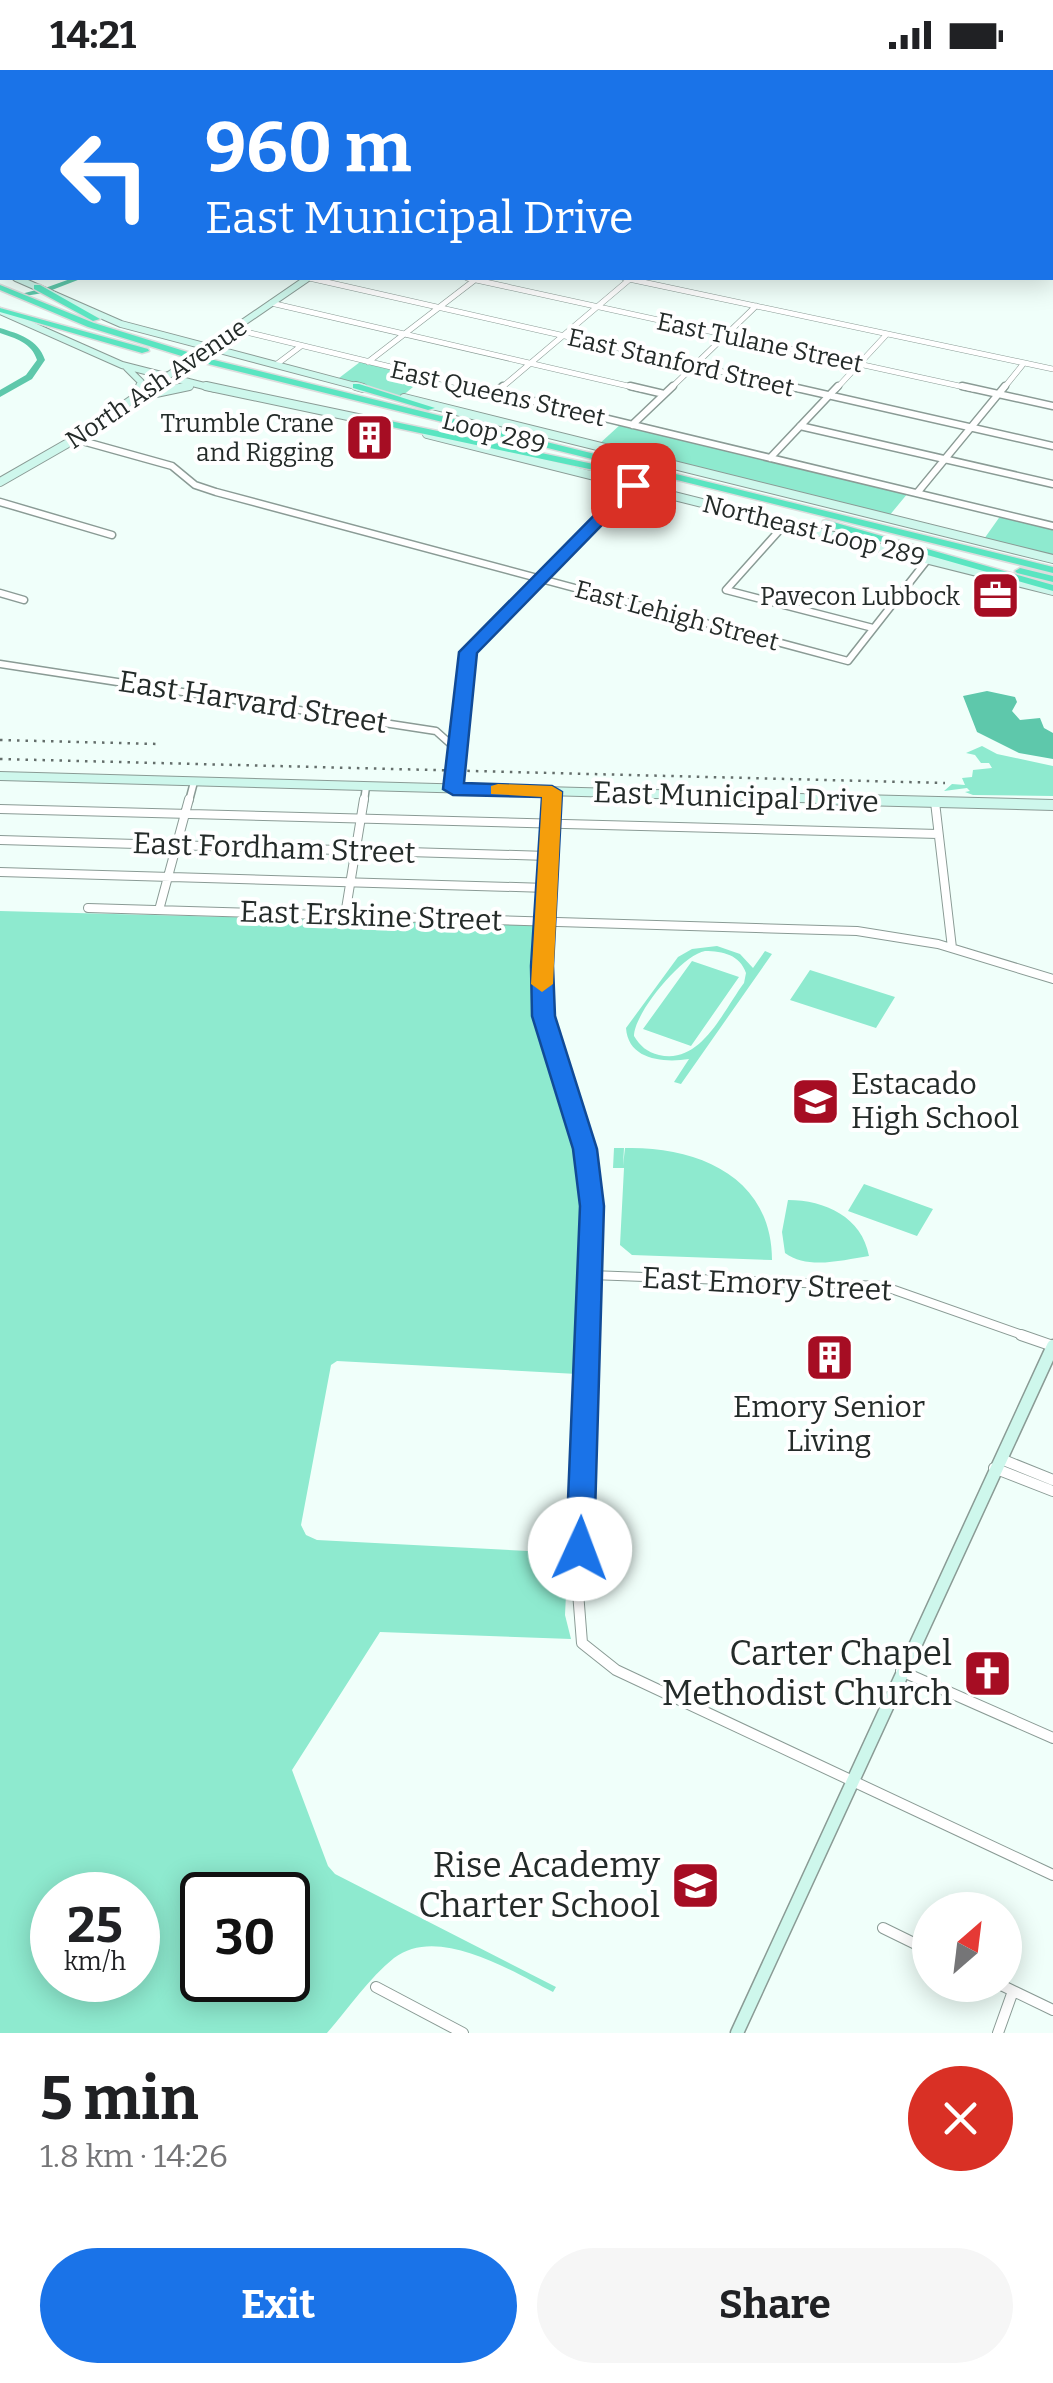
<!DOCTYPE html>
<html lang="en">
<head>
<meta charset="utf-8">
<style>
	:root { --surface:#fff; --page:#f6f6f6; --text:#202124; --muted:#757577; --accent:#1a73e8 }
	body { margin:0; font-family:Bitter,serif; background:var(--page); color:var(--text); height:100vh; display:flex; flex-direction:column; font-size:38px; white-space:nowrap }
	* { box-sizing:border-box; margin:0 }
	p { font-size:32px; color:var(--muted) }
	.icon { flex:none; width:55px; height:55px; fill:none; stroke:currentColor; stroke-width:2; stroke-linecap:round; stroke-linejoin:round }
	.map { position:relative; height:1963px; overflow:hidden }
	.side { display:flex; flex-direction:column; background:var(--surface); flex:1 }
	.side>* { flex:none }
	.hud { position:absolute; left:0px; top:0px; width:1055px; height:210px; box-shadow:0 5px 25px #0003; background:#1a73e8; color:#fff; overflow:hidden }
	.needle { width:65px; rotate:28deg }
	.fabs { position:absolute; left:912px; top:1822px; display:grid; gap:20px }
	.fabs a { display:grid; place-items:center; width:110px; height:110px; border-radius:50%; background:var(--surface); box-shadow:0 5px 25px #0003; font-size:50px }
	.speed { position:absolute; left:30px; top:1802px; display:flex; gap:20px; font-size:50px; font-weight:700; text-align:center }
	.speed>* { display:grid; place-content:center; width:130px; height:130px; border-radius:50%; background:var(--surface); box-shadow:0 5px 25px #0003; line-height:1 }
	.speed small { font-size:25px; font-weight:400 }
	.speed .limit { border:5px solid #111; border-radius:15px; background:#fff; color:#111 }
	.pin { position:absolute; display:grid; place-items:center; width:85px; height:85px; color:#fff; margin:-42px; border-radius:20px; box-shadow:0 5px 15px #0006 }
	.me { position:absolute; width:110px; margin:-55px; rotate:2deg; stroke-linejoin:round; filter:drop-shadow(0 0 8px #0008) }
	.turn { display:flex; align-items:center; gap:35px; height:210px; padding:0 40px; font-size:45px }
	.turn .icon { width:130px; height:130px; stroke-width:2.5 }
	.turn b { display:block; font-size:70px; line-height:85px }
	.round { display:grid; place-items:center; flex:none; width:105px; height:105px; border-radius:52px; background:var(--page) }
	.headline { display:flex; align-items:center; justify-content:space-between; height:170px; padding:0 40px }
	h1 { font-size:60px; font-weight:700; line-height:75px }
	.cta { display:flex; gap:20px; margin-top:auto; padding:20px 40px }
	.cta a { flex:1; height:115px; border-radius:60px; background:var(--accent); color:#fff; font-size:40px; font-weight:700; line-height:115px; text-align:center }
	.cta a+a { background:var(--page); color:var(--text) }
	.status { display:flex; justify-content:space-between; align-items:center; height:70px; padding:0 50px; background:var(--surface); direction:ltr }
	.status svg { height:28px; fill:currentColor }
	.map>svg:first-child { display:block }
	.green { fill:#8eeacf; fill-rule:evenodd }
	.water { fill:#5ec8ab }
	.lines { fill:none; stroke-linecap:round; stroke-linejoin:round }
	.river { fill:#5ec8ab; fill-rule:evenodd }
	.street-far3-casing { stroke:#8a9b95; stroke-width:6 }
	.street-far2-casing { stroke:#8a9b95; stroke-width:9 }
	.street-far1-casing { stroke:#8a9b95; stroke-width:10 }
	.street-casing { stroke:#8a9b95; stroke-width:12 }
	.secondary-far3-casing { stroke:#8a9b95; stroke-width:8 }
	.secondary-far2-casing { stroke:#8a9b95; stroke-width:10 }
	.secondary-far1-casing { stroke:#8a9b95; stroke-width:12 }
	.secondary-casing { stroke:#8a9b95; stroke-width:15 }
	.highway-casing { stroke:#dcdddd; stroke-width:3 }
	.street-far3 { stroke:#fff; stroke-width:5 }
	.street-far2 { stroke:#fff; stroke-width:6 }
	.street-far1 { stroke:#fff; stroke-width:8 }
	.street { stroke:#fff; stroke-width:10 }
	.secondary-far3 { stroke:#cef7ec; stroke-width:6 }
	.secondary-far2 { stroke:#cef7ec; stroke-width:8 }
	.secondary-far1 { stroke:#cef7ec; stroke-width:10 }
	.secondary { stroke:#cef7ec; stroke-width:12 }
	.highway { fill:#5ae5c1; fill-rule:evenodd }
	.rail { stroke:#646e6b; stroke-width:2.5; stroke-dasharray:2.5 6; stroke-linecap:butt }
	.secondary-bridge-casing { stroke:#8a9b95; stroke-width:8; stroke-linecap:butt }
	.secondary-bridge { stroke:#cef7ec; stroke-width:6 }
	.route { fill:#1a73e8; stroke:#114b97; stroke-width:2.5 }
	.slow { fill:#f59e0b }
	.labels { text-anchor:middle; stroke-width:8; stroke-linejoin:round; paint-order:stroke }
	.far-street-label { font-size:25px; fill:#242b29; stroke:#fff }
	.far-poi-label { font-size:25px; fill:#242b29; stroke:#fff; text-anchor:end }
	.street-label { font-size:30px; fill:#242b29; stroke:#fff }
	.poi-label { font-size:30px; fill:#242b29; stroke:#fff; text-anchor:start }
	.near-poi-label { font-size:35px; fill:#242b29; stroke:#fff; text-anchor:end }
</style>
</head>
<body>
<div class="status"><b>14:21</b><svg viewBox="0 0 49 12"><path d="M0 12V9h3v3zM5 12V6h3v6zM10 12V3h3v9zM15 12V0h3v12zM26 1h20v11H26zM47 4h2v5h-2z"/></svg></div>
<div class="map">
<svg width="1053" height="1963" viewBox="0 0 1053 1963">
	<rect width="100%" height="100%" fill="#f0fffa"/>
	<!-- green -->
	<path class="green" d="M360,292L425,307L401,327L339,308Z
		M621,354L908,423L889,446L598,375Z
		M1001,445L1053,458V486L984,469Z
		M982,676L997,684L1053,696V726L973,725L965,722L970,721L967,718L944,721L952,714L965,715L962,708L972,707L973,700L992,698L989,693H981L975,685L966,683Z
		M0,841L535,855V940L573,1069L581,1110L577,1304L337,1291L331,1295L301,1455L306,1465L317,1470L568,1483L565,1545L571,1569L380,1562L292,1700L328,1796L335,1804L556,1917L553,1922C513,1902 438,1854 394,1888C369,1908 348,1939 327,1963H0ZM52,1825H138V1910H52ZM202,1825H288V1910H202Z
		M717,876L740,884L753,898L765,881L772,884L681,1014L674,1012L689,989C664,993 628,990 626,958L678,887L692,879ZM705,881C723,881 740,885 746,903L744,913C723,941 701,995 659,985C647,982 640,976 634,966C634,943 682,885 705,881Z
		M692,891L739,907L691,976L643,959Z
		M810,900L895,927L876,958L790,930Z
		M614,1078H624L623,1096L625,1078C698,1076 772,1107 772,1190L632,1185L620,1175L624,1098H613Z
		M864,1114L933,1139L917,1166L848,1141Z
		M788,1130C825,1130 862,1147 869,1186C842,1190 808,1200 785,1183L782,1162Z"/>
	<!-- water -->
	<path class="water" d="M987,621L1015,627L1017,632L1012,641L1020,650L1040,648L1044,658L1053,663V689L1019,683L977,662L963,626Z"/>
	<g class="lines">
		<!-- river -->
		<path class="river" d="M409,0H420L415,2H406Z
			M73,208H83L52,220L45,218Z
			M40,219L44,221L43,223L25,226L21,224Z
			M0,258C19,264 38,269 45,290L32,309L0,327V320L26,305L37,290C32,273 15,268 0,263Z"/>
		<defs>
			<path id="street-far3" d="M196,0L208,2
				M832,1L838,2
				M100,2L104,0
				M219,2L223,0
				M376,2L380,0
				M472,2L476,0
				M0,7V14
				M309,208L799,319
				M467,208L973,319
				M624,208L1053,299
				M271,233L641,319
				M234,259L482,319
				M368,292L476,209
				M277,294L301,276
				M500,319L630,209
				M670,319L756,236
				M836,319L887,264
				M1003,319L1024,293"/>
			<path id="street-far2" d="M471,316L1053,456
				M630,316L664,324
				M788,316L1053,376
				M962,316L1053,336
				M496,322L503,316
				M632,355L673,316
				M800,356L1053,414
				M75,369L172,396L195,415L216,422L848,591L928,489
				M770,388L838,316
				M917,423L1005,316
				M0,432L112,465
				M786,453L726,520L873,558
				M0,523L24,530
				M0,594L436,661L455,678L453,719
				M457,677L468,582L633,415
				M189,731L194,712
				M364,731L366,717
				M551,731L552,722"/>
			<path id="street-far1" d="M552,729L542,895L543,946L585,1079L592,1136L587,1267
				M935,732L952,878
				M0,739L938,764
				M0,770L548,786
				M0,802L547,818
				M88,838L857,861L938,874L1053,909
				M159,840L189,729
				M345,845L364,729
				M591,1205L883,1216L1028,1267"/>
			<path id="street" d="M587,1265L578,1522L582,1573L616,1600L1053,1805
				M1021,1265L1053,1276
				M1001,1389L1053,1410
				M994,1398L1053,1421
				M901,1601L1053,1668
				M883,1858L930,1881
				M1001,1915L1053,1940
				M376,1917L463,1963
				M998,1963L1013,1921"/>
			<path id="secondary-far3" d="M594,1L600,2
				M16,208L121,254L363,318
				M0,241L122,295L216,319
				M209,276L308,208
				M127,298L141,312L139,319
				M148,319L168,305
				M177,319L189,316"/>
			<path id="secondary-far2" d="M140,316L137,327L189,316
				M206,316L386,354
				M356,316L363,318
				M404,328L1053,489
				M427,364L1053,521
				M0,412L75,369L152,316
				M0,706L910,731"/>
			<path id="secondary-far1" d="M819,729L1053,735"/>
			<path id="secondary" d="M737,1963L1053,1276"/>
			<path id="highway" d="M625,0H633L630,2H623Z
				M0,159H2V164H0Z
				M0,215L94,253L210,289L1053,497V503L204,293L88,257L0,220Z
				M34,215H40L100,249L93,251L34,219Z
				M0,238L148,279L149,281L142,283L0,242Z
				M353,314H359L435,338L428,340L353,318Z
				M376,348L655,407L659,410L655,413L373,353V349Z
				M826,450L1053,515V521L823,455V451Z
				M1020,498L1053,506V512L1017,503L1015,501Z"/>
		</defs>
		<!-- street-far3 casing -->
		<use href="#street-far3" class="street-far3-casing"/>
		<!-- street-far2 casing -->
		<use href="#street-far2" class="street-far2-casing"/>
		<!-- street-far1 casing -->
		<use href="#street-far1" class="street-far1-casing"/>
		<!-- street casing -->
		<use href="#street" class="street-casing"/>
		<!-- secondary-far3 casing -->
		<use href="#secondary-far3" class="secondary-far3-casing"/>
		<!-- secondary-far2 casing -->
		<use href="#secondary-far2" class="secondary-far2-casing"/>
		<!-- secondary-far1 casing -->
		<use href="#secondary-far1" class="secondary-far1-casing"/>
		<!-- secondary casing -->
		<use href="#secondary" class="secondary-casing"/>
		<!-- highway casing -->
		<use href="#highway" class="highway-casing"/>
		<!-- street-far3 -->
		<use href="#street-far3" class="street-far3"/>
		<!-- street-far2 -->
		<use href="#street-far2" class="street-far2"/>
		<!-- street-far1 -->
		<use href="#street-far1" class="street-far1"/>
		<!-- street -->
		<use href="#street" class="street"/>
		<!-- secondary-far3 -->
		<use href="#secondary-far3" class="secondary-far3"/>
		<!-- secondary-far2 -->
		<use href="#secondary-far2" class="secondary-far2"/>
		<!-- secondary-far1 -->
		<use href="#secondary-far1" class="secondary-far1"/>
		<!-- secondary -->
		<use href="#secondary" class="secondary"/>
		<!-- highway -->
		<use href="#highway" class="highway"/>
		<!-- rail -->
		<path class="rail" d="M0,670L159,674
			M0,689L945,713"/>
		<defs>
			<path id="secondary-bridge" d="M169,305L204,280"/>
		</defs>
		<!-- secondary-bridge casing -->
		<use href="#secondary-bridge" class="secondary-bridge-casing"/>
		<!-- secondary-bridge -->
		<use href="#secondary-bridge" class="secondary-bridge"/>
	</g>
	<!-- route -->
	<path class="route" d="M627,412L641,415L477,583L464,713L552,716L562,722L553,896L555,946L597,1079L604,1136L594,1479L590,1487L580,1491L570,1487L566,1479L580,1136L573,1079L532,946L531,896L542,727L453,725L443,719L459,582Z"/>
	<!-- slow -->
	<path class="slow" d="M498,714L552,716L562,722L553,914L542,922L531,914L542,727L491,724V716Z"/>
	<!-- icons -->
	<defs>
		<symbol id="building-square" viewBox="-11 -11 22 22"><rect x="-9" y="-9" width="18" height="18" rx="4" fill="#a60d23" stroke="#fff"/><path d="M-4-6H4V6H1V3H-1V6H-4ZM-2.5-4.3h1.7v1.8h-1.7ZM.8-4.3h1.7v1.8H.8ZM-2.5-1h1.7V.8h-1.7ZM.8-1h1.7V.8H.8Z" fill="#fff"/></symbol>
		<symbol id="office-square" viewBox="-11 -11 22 22"><rect x="-9" y="-9" width="18" height="18" rx="4" fill="#a60d23" stroke="#fff"/><path d="M-6-3h4V-5.5h4V-3h4V5H-6ZM-1-4.5V-3h2v-1.5ZM-6 0V1H6V0Z" fill="#fff"/></symbol>
		<symbol id="school-square" viewBox="-11 -11 22 22"><rect x="-9" y="-9" width="18" height="18" rx="4" fill="#a60d23" stroke="#fff"/><path d="M0-5L7-2L0 1L-7-2ZM-4 1L0 2.5L4 1V4Q0 6-4 4Z" fill="#fff"/></symbol>
		<symbol id="church-square" viewBox="-11 -11 22 22"><rect x="-9" y="-9" width="18" height="18" rx="4" fill="#a60d23" stroke="#fff"/><path d="M-1.2-6h2.4v3.5h3.3v2.4h-3.3V6h-2.4V-.1h-3.3v-2.4h3.3Z" fill="#fff"/></symbol>
	</defs>
	<g fill-rule="evenodd">
		<use href="#building-square" x="342" y="340" width="55" height="55"/>
		<use href="#office-square" x="968" y="498" width="55" height="55"/>
		<use href="#school-square" x="788" y="1004" width="55" height="55"/>
		<use href="#building-square" x="802" y="1260" width="55" height="55"/>
		<use href="#church-square" x="960" y="1576" width="55" height="55"/>
		<use href="#school-square" x="668" y="1788" width="55" height="55"/>
	</g>
	<g class="labels">
		<!-- far-street labels -->
		<g class="far-street-label">
			<text transform="translate(760 272) rotate(12)" y="9">East Tulane Street</text>
			<text transform="translate(681 292) rotate(13)" y="9">East Stanford Street</text>
			<text transform="translate(156 313) rotate(-34)" y="9">North Ash Avenue</text>
			<text transform="translate(498 323) rotate(13)" y="9">East Queens Street</text>
			<text transform="translate(494 362) rotate(14)" y="9">Loop 289</text>
			<text transform="translate(814 460) rotate(14)" y="9">Northeast Loop 289</text>
			<text transform="translate(677 545) rotate(15)" y="9">East Lehigh Street</text>
		</g>
		<!-- far-poi labels -->
		<g class="far-poi-label">
			<text x="334" y="362">Trumble Crane<tspan x="334" dy="29">and Rigging</tspan></text>
			<text x="960" y="535">Pavecon Lubbock</text>
		</g>
		<!-- street labels -->
		<g class="street-label">
			<text transform="translate(253 632) rotate(9)" y="10">East Harvard Street</text>
			<text transform="translate(736 727) rotate(2)" y="10">East Municipal Drive</text>
			<text transform="translate(274 778) rotate(2)" y="10">East Fordham Street</text>
			<text transform="translate(371 846) rotate(2)" y="10">East Erskine Street</text>
			<text transform="translate(767 1214) rotate(3)" y="10">East Emory Street</text>
		</g>
		<!-- poi labels -->
		<g class="poi-label">
			<text x="851" y="1024">Estacado<tspan x="851" dy="34">High School</tspan></text>
			<text x="829" y="1347" text-anchor="middle">Emory Senior<tspan x="829" dy="34">Living</tspan></text>
		</g>
		<!-- near-poi labels -->
		<g class="near-poi-label">
			<text x="952" y="1595">Carter Chapel<tspan x="952" dy="40">Methodist Church</tspan></text>
			<text x="660" y="1807">Rise Academy<tspan x="660" dy="40">Charter School</tspan></text>
		</g>
	</g>
</svg>
<div class="fabs">
<a><svg class="needle" viewBox="-14 -14 28 28"><path d="M0-13l5 13h-10z" fill="#e53935"/><path d="M0 13l5-13h-10z" fill="#757577"/></svg></a>
</div>
<div class="speed"><div>25<small>km/h</small></div><div class="limit">30</div></div>
<div class="pin" style="left:633px;top:415px;background:#d93025"><svg class="icon" aria-label="arrive" viewBox="0 0 24 24"><path d="M6 21V4h12l-3 4 3 4H6"/></svg></div>
<svg class="me" style="left:580px;top:1479px" viewBox="-20 -20 40 40"><circle r="19" fill="#fff"/><path d="M0-13L10 11 0 6-10 11z" fill="#1a73e8"/></svg>
<div class="hud">
<div class="turn"><svg class="icon" aria-label="left" viewBox="0 0 24 24"><path d="M17 20v-9H6M10 6l-5 5 5 5"/></svg><div><b>960 m</b>East Municipal Drive</div></div>
</div>
</div>
<section class="side">
<div class="headline"><div><h1>5 min</h1><p>1.8 km · 14:26</p></div><a class="round" style="background:#d93025;color:#fff"><svg class="icon" aria-label="close" viewBox="0 0 24 24"><path d="M6 6l12 12M18 6L6 18"/></svg></a></div>
<div class="cta"><a>Exit</a><a>Share</a></div>
</section>
</body>
</html>
